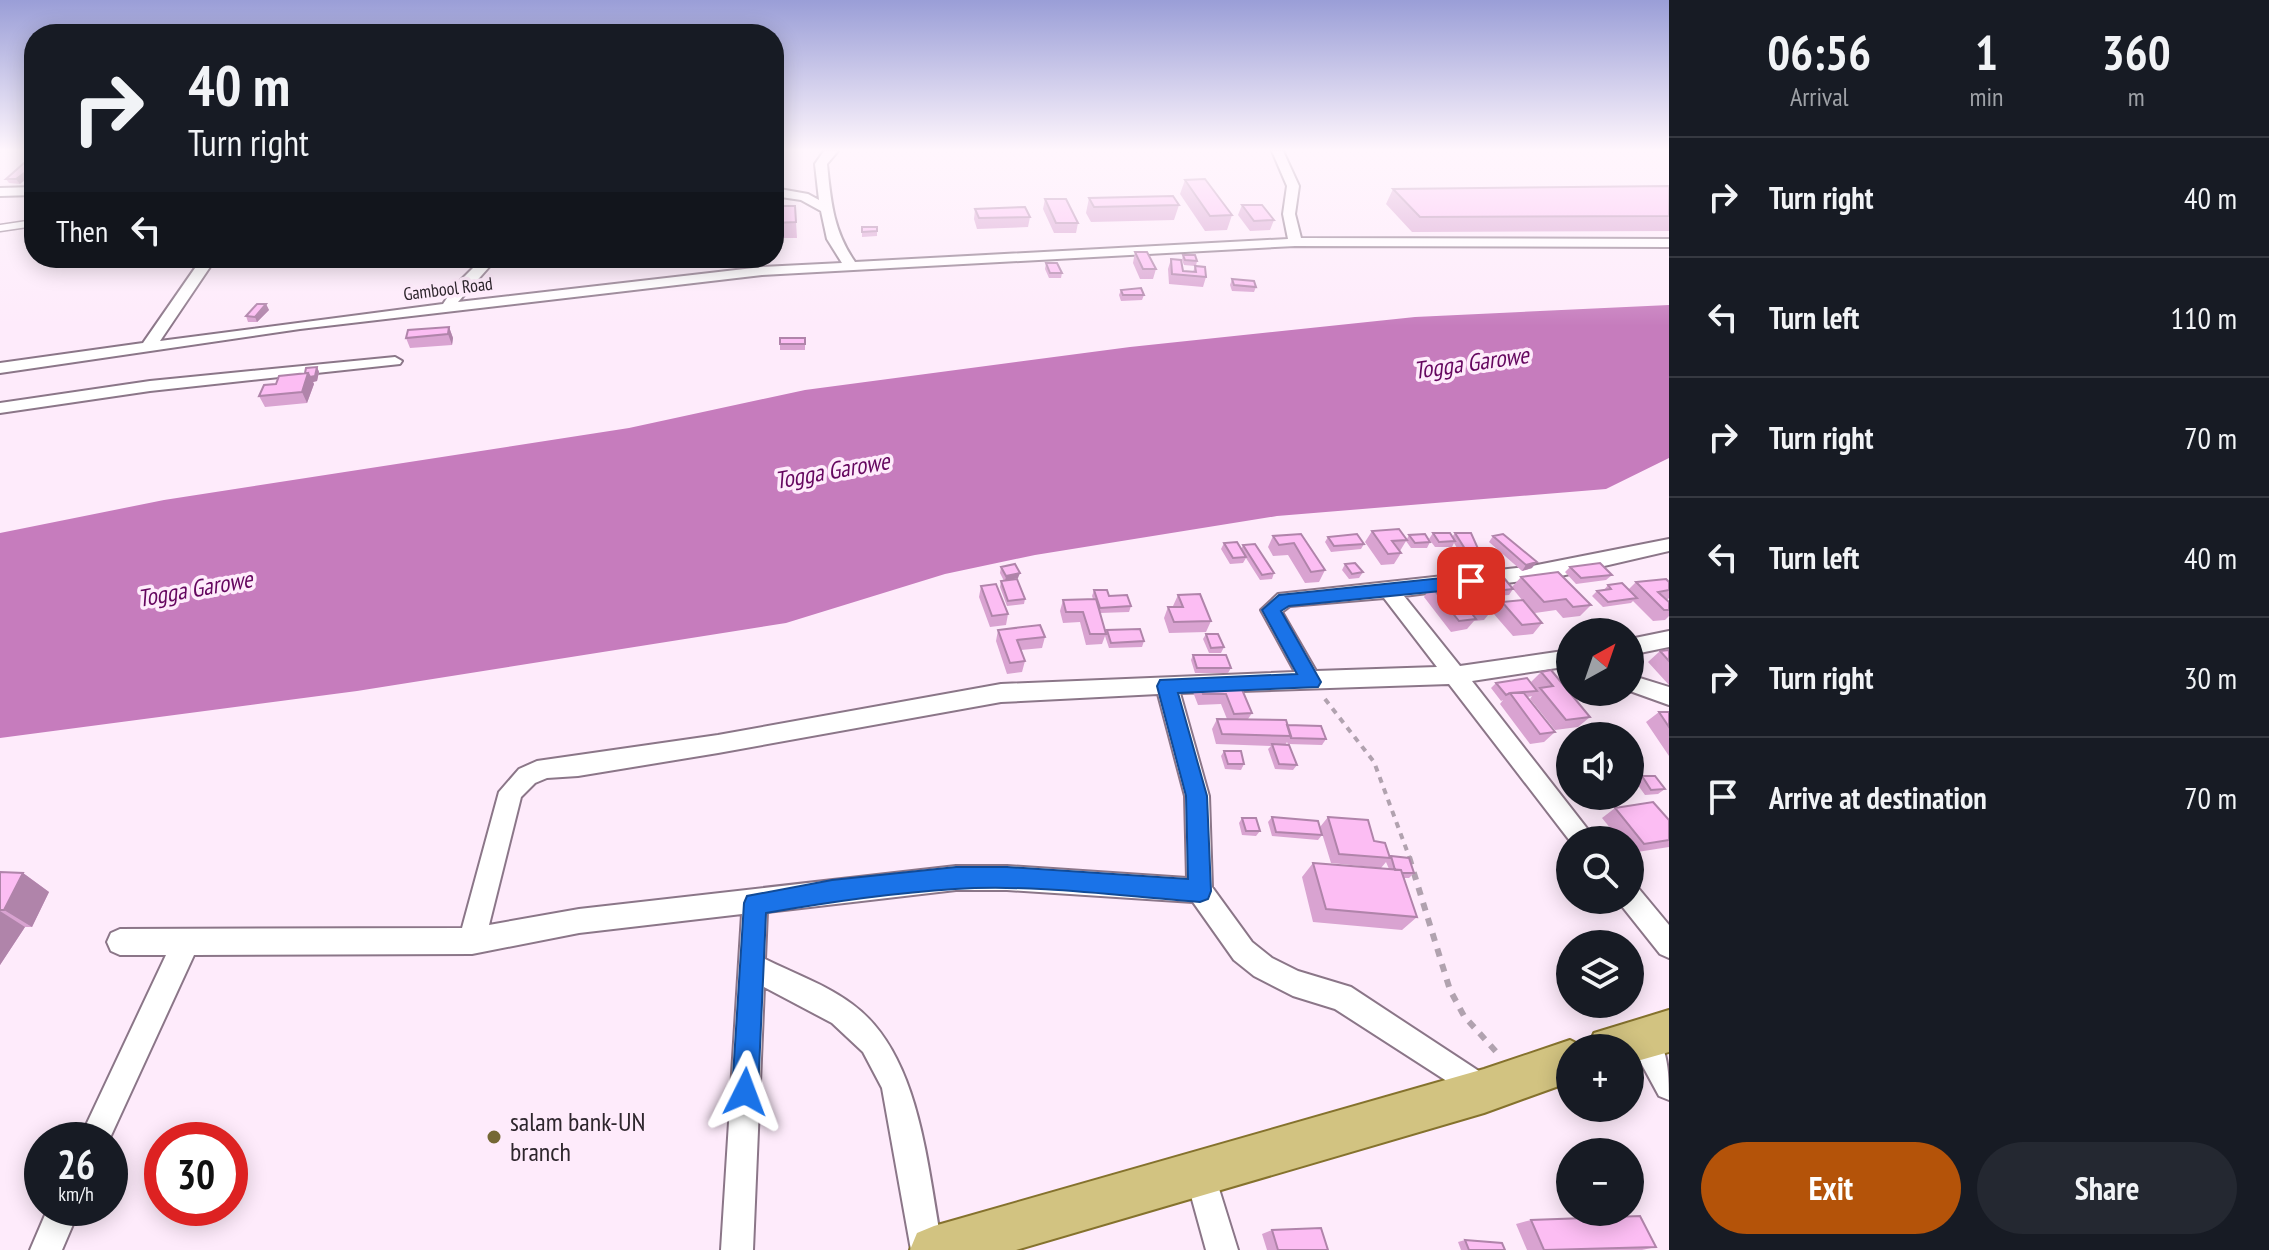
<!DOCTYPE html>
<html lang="en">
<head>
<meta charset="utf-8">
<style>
	:root { --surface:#171b24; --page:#242831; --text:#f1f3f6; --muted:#9ea1a6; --line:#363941; --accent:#b45309 }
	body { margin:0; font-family:"PT Sans Narrow",sans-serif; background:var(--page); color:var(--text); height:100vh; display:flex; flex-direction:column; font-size:30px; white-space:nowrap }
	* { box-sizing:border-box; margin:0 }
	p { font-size:26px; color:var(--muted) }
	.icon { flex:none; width:44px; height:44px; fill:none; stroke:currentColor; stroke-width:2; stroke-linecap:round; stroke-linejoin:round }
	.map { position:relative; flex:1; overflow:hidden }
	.drawer { display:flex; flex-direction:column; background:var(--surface); width:600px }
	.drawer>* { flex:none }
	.guide { position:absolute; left:24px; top:24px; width:760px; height:244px; border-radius:32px; box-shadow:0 4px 20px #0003; background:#171b24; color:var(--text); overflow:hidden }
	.needle { width:52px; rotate:40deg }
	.fabs { position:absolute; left:1556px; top:618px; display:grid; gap:16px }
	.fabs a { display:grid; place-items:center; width:88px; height:88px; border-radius:50%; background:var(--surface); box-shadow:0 4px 20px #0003; font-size:40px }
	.speed { position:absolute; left:24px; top:1122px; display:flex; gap:16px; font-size:40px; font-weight:700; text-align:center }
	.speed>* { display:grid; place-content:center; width:104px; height:104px; border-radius:50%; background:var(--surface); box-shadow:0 4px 20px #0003; line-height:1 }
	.speed small { font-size:20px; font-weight:400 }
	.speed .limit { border:12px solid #d22; background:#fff; color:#111 }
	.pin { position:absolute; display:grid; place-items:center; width:68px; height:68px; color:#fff; margin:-34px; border-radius:16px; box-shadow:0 4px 12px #0006 }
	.me { position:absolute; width:88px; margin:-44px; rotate:3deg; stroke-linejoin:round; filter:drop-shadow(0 0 6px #0008) }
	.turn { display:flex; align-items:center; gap:28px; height:168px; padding:0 32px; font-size:36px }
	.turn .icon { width:104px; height:104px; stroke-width:2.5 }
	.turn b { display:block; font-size:56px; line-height:68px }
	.then { display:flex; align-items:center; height:76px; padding:0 32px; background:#0003; gap:16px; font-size:30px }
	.eta { display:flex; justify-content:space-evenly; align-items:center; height:136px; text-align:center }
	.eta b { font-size:48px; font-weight:800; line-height:56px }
	.primary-button { display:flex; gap:16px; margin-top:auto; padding:16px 32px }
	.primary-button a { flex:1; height:92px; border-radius:48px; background:var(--accent); color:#fff; font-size:32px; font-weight:800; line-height:92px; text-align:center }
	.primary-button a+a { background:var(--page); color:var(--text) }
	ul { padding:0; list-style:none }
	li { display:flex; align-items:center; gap:24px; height:120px; padding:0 32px; border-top:2px solid var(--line) }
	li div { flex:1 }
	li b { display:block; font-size:30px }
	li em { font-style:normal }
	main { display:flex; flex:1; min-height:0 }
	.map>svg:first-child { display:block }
	.water { fill:#c67cbd }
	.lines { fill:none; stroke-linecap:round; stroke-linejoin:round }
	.lane-casing { stroke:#8b7688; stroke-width:9 }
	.street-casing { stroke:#8b7688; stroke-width:4 }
	.primary-casing { stroke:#85722d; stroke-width:4 }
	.path-far1 { stroke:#b1a2af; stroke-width:4; stroke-dasharray:6 6; stroke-linecap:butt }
	.path { stroke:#b1a2af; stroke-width:6; stroke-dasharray:8 8; stroke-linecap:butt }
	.lane { stroke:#fff; stroke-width:6 }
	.street { fill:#fff; fill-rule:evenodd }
	.primary { fill:#d2c381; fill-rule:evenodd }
	.wall { fill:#d9a3d1 }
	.shaded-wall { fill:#b084aa }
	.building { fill:#fcbdf3; stroke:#b084aa; stroke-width:2 }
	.route { fill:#1a73e8; stroke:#114b97; stroke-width:2 }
	.poi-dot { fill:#756835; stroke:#feebfb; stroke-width:3 }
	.labels { text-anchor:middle; stroke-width:7; stroke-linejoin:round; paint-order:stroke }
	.far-street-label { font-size:18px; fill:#2e262d; stroke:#feebfb }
	.water-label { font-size:24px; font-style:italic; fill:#65075f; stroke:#feebfb }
	.near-poi-label { font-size:26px; fill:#2e262d; stroke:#feebfb; text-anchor:start }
</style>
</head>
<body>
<main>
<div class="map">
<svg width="1669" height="1250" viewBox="0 0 1669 1250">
	<rect width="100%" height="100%" fill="#feebfb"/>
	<!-- water -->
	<path class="water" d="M1669,305V458L1606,489L1277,516L1035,555L945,574L786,623L357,691L0,738V533L164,500L629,428L805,390L1130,347L1415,317Z"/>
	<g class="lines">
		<defs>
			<path id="lane" d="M0,228L34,223"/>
			<path id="street" d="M824,151H838L827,164C831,202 833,230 855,262L1288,239L1283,214L1287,186L1272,151H1283L1299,186L1295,214L1301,238L1669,239V247L1295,246L762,275L300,329L0,373V363L143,343L202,258H216L160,341L443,304L455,286L483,258H497L458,302L762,267L842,263L827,239L821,211L801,200L774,196V188L808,194L819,200L815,164Z
				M34,187V195L0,196V188Z
				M395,357L402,361L400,364L150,391L0,413V403L150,381Z
				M1669,539V551L1561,576L1404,596L1460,666L1570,650V666L1472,681L1596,840L1570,841L1449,684L1180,693L1209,796L1212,887L1252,942L1272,958L1298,971L1351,987L1494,1081L1498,1091L1494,1101L1484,1105L1335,1009L1293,996L1254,976L1234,960L1193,902L1007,890H956L767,912L765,959C793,973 827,985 852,1004C922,1055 927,1171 943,1250H911L882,1088L863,1052L832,1023L764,987L753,1250H721L742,914L579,933L472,954L194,955L109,1140H79L166,955H120L111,951L107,942L111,933L120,929L462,928L499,792L519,769L537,761L718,735L1001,684L1295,672L1261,610L1278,594L1527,567ZM1384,598L1437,667L1316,671L1282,612L1290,606ZM1158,694L1185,796L1187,878L1007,866H956L579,909L489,925L521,797L535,783L547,778L578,776L718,753L1001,702Z
				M1669,631V647L1630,655V639Z
				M1630,675L1669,687V705L1630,691Z
				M1630,885L1639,889L1669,925V958L1660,954L1621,905L1619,900H1630Z
				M1641,1023C1669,1036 1669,1073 1669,1100L1659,1096L1627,1037L1631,1027Z
				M1200,1159L1211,1163L1238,1250H1206L1185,1174L1189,1163Z
				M48,1208H80L62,1250H30Z"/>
			<path id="primary" d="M1669,1010V1052L1630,1063V1048H1588L1594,1033Z
				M1570,1040L1586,1048H1570V1082L1484,1113L1016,1250H910L917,1233L934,1226L1484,1069Z"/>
		</defs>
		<!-- lane casing -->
		<use href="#lane" class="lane-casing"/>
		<!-- street casing -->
		<use href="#street" class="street-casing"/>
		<!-- primary casing -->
		<use href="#primary" class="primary-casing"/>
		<!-- path-far1 -->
		<path class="path-far1" d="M1325,699L1374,762L1410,859"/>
		<!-- path -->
		<path class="path" d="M1409,857L1450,990L1464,1016L1500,1056"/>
		<!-- lane -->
		<use href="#lane" class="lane"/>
		<!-- street -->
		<use href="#street" class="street"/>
		<!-- primary -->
		<use href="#primary" class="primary"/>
	</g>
	<!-- wall -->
	<path class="wall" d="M24,163L20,184L9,183L6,179Z
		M1185,180L1232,215L1227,230L1205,231L1180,194Z
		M1669,186V231L1412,232L1386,204L1393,189Z
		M1089,198L1179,205L1174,220L1091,222L1086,213Z
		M1045,199L1078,223L1076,233H1054L1043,209Z
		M1242,205L1274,220L1270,230L1250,231L1238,215Z
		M795,206L797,238H774V214H780Z
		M975,209L1030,217L1028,227L977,229L974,219Z
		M862,227L877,231V236L862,237Z
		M1135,252L1156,269L1153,279H1140L1133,263Z
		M1183,255L1197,261L1196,266L1206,277L1203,287L1169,284L1168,269L1171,259L1183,271L1193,272L1195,266L1184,265L1182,260Z
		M1046,263L1062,273L1061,278H1049L1045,269Z
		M1232,279L1256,287L1254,292L1232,291L1230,285Z
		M1121,290L1144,295L1142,300L1121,301L1119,295Z
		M266,304L269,310L257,322H248L246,316Z
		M449,327L453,338L452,345L410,348L406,338Z
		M780,338H805V350H780Z
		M317,367L319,372L317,381L313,382L314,384L307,403L265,407L259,396L276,384L305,373Z
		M1372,531L1407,539L1409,535L1430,542L1427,548H1411L1406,541L1400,551L1401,553L1394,564L1381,565L1365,542Z
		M1433,533L1452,537L1455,533L1480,553L1476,558H1463L1454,543L1452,547H1435L1429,539Z
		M1301,534L1325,570L1319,582L1305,583L1288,555L1273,556L1268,547L1273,536Z
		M1493,536L1532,568L1522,571L1489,542Z
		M1328,537L1364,544L1361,549L1331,552L1325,542Z
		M1224,543L1241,550L1243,545L1274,573L1272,579L1260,580L1246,558L1243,563L1230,564L1221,549Z
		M1345,564L1363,572L1359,578L1349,579L1342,570Z
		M1001,567L1018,578L1010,580L1025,599L1024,604L1007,606L1000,587L1001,581H1004L1000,573Z
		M1570,567L1612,575L1606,580L1576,584L1565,572Z
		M1521,577L1591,605L1580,616L1563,618L1556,610L1535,613L1542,623L1533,634L1513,636L1493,613L1502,602L1522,600L1513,589L1509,595L1483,597L1493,609L1484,620L1474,621L1467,629L1451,632L1424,597L1431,586L1512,587Z
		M1636,582H1669V598L1667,600L1669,602V616L1665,620L1653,621L1633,601L1631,603L1603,607L1592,596L1597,591L1604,590L1608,585L1628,590Z
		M981,586L1008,614L1006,625L990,627L979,597Z
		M1094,590L1131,606L1129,612L1100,613L1106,633L1107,630L1144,641L1142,647L1109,648L1105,636L1102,644L1086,645L1080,622L1063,623L1060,611L1063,600L1093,599L1092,596Z
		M1178,595L1211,621L1206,632L1169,633L1164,618L1168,607H1174L1173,606Z
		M998,630L1045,637L1042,648L1021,650L1025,661L1022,672L1007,674L996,641Z
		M1206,634L1224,647L1221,653H1209L1203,639Z
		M1669,650V685L1648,662L1660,651Z
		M1193,655L1231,668L1228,673H1195L1191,660Z
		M1541,672L1590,717L1578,727L1555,730L1530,699L1532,696L1528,697L1555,732L1544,742L1530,744L1500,704L1503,700L1501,701L1491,688L1496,683L1537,691L1531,682Z
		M1238,680L1252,713L1248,719L1287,725L1326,739L1322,745L1288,744L1287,742L1285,745L1297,765L1293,770L1275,769L1268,749L1271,746L1216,744L1212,729L1217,719H1227L1221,704L1198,705L1193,692L1198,681Z
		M1659,712H1669V756L1646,722Z
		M1224,751L1244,764L1241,770L1225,769L1221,756Z
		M1642,776L1665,789L1658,794L1645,795L1635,781Z
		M1615,808L1669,820V847L1631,853L1630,840H1620L1602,818Z
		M1272,817L1322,835L1318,840L1272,836L1268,822Z
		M1328,817L1374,841L1390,857L1414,873L1409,878H1403L1417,917L1402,930L1313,922L1302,877L1313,863L1389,869L1386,862L1381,868L1331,863L1320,827Z
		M1242,818L1260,831L1256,836L1242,835L1239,823Z
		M0,872L23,873L49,892L32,927H25L0,965Z
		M1531,1220L1656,1247L1642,1250H1527L1516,1224Z
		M1272,1230L1328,1250H1267L1262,1234Z
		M1465,1240L1505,1250H1461L1458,1242Z"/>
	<!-- shaded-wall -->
	<path class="shaded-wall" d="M34,166V173L20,184L16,179Z
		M266,304L269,310L257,322L255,317Z
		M449,327L453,338L452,345L448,334Z
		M317,367L319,372L317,381L313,382L314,384L307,403L302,392L308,373Z
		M1537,562L1532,568L1522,571L1526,565Z
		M1020,573L1018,578L1005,581L1006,576Z
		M23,873L49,892L32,927L4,910Z
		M0,911L25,927L0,965Z"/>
	<!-- building -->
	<path class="building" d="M24,163H34V166L16,179H6Z
		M1205,179L1232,215L1210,216L1185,180Z
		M1669,186V216L1420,217L1393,189Z
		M1173,196L1179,205L1094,207L1089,198Z
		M1045,199H1066L1078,223H1056Z
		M1242,205H1262L1274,220L1254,221Z
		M780,206H795L796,222L774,223V214H780Z
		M1025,207L1030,217L979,218L975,209Z
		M862,227H877V231L862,232Z
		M1135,252H1147L1156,269H1143Z
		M1183,255H1195L1197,261L1185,260Z
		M1171,259L1181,260L1183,271L1196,272L1195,266L1205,267L1206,277L1172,274Z
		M1046,263H1057L1062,273H1050Z
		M1232,279L1254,281L1256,287L1234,285Z
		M1141,288L1144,295H1123L1121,290Z
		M257,304H266L255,317L246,316Z
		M449,327L448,334L406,338L408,330Z
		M780,338H805V344H780Z
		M317,367L315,376L310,377L308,373H305L306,368Z
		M308,373L302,392L259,396L264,385L276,384L279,376Z
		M1399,529L1407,540L1392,541L1401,553L1388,554L1372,531Z
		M1433,533H1450L1455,541L1439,542Z
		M1455,533H1471L1480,553L1467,552Z
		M1301,534L1325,570L1311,572L1294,543L1279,545L1273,536Z
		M1357,534L1364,544L1334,546L1328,537Z
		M1425,534L1430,542L1415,543L1409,535Z
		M1503,534L1537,562L1526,565L1493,536Z
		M1237,542L1246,557L1233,558L1224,543Z
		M1255,544L1274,573L1262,575L1243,545Z
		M1355,563L1363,572L1352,574L1345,564Z
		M1600,563L1612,575L1581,578L1570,567Z
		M1015,564L1020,573L1006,576L1001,567Z
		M1558,572L1591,605L1573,607L1566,599L1544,602L1521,577Z
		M1504,578L1513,589L1479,593L1470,582Z
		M1017,579L1025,599L1008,601L1001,581Z
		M1666,579L1669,582V590L1658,592L1669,602V610H1664L1636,582Z
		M1470,582L1493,609L1470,611L1476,619L1459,621L1431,586Z
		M1622,583L1637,598L1608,602L1597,591L1611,589L1608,585Z
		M996,584L1008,614L992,616L981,586Z
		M1094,590H1107L1109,596L1127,595L1131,606L1100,608Z
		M1200,594L1211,621L1174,622L1168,607H1183L1178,595Z
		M1096,599L1106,634H1090L1083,612H1066L1063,600Z
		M1523,600L1542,623L1522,625L1502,602Z
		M1040,625L1045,637L1017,640L1025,661L1010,663L998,630Z
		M1140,629L1144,641L1111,643L1107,630Z
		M1206,634H1218L1224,647L1211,648Z
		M1669,650V661L1660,651Z
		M1193,655H1226L1231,668H1197Z
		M1551,670L1590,717L1566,720L1540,688L1553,686L1541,672Z
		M1527,678L1537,691L1510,693L1506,695L1496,683Z
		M1238,680L1252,713L1234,714L1226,694H1203L1198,681Z
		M1523,692L1555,732L1540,734L1510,693Z
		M1659,712H1669V727Z
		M1217,719L1286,720L1291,736L1222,734Z
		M1287,725L1321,726L1326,739L1291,738Z
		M1598,730L1604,736H1585L1582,732Z
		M1272,744L1289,745L1297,765L1279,764Z
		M1224,751H1241L1244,764H1228Z
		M1642,776H1655L1665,789L1651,790Z
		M1653,802L1669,820V840L1644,844L1615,808Z
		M1272,817L1318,821L1322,835L1276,832Z
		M1328,817L1368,820L1374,841L1385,843L1390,858L1339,854Z
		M1242,818H1256L1260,831H1246Z
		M1391,856L1409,858L1414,873H1402L1401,870H1395Z
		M1313,863L1401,870L1417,917L1326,909Z
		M0,872L23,873L4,910H0Z
		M1640,1216L1656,1247L1544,1250L1531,1220Z
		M1321,1228L1328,1250H1278L1272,1230Z
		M1465,1240L1502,1243L1505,1250H1469Z"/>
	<!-- sky -->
	<linearGradient id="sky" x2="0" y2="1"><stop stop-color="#9a9ed7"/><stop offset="0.46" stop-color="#fff6fd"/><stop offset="1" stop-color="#fff6fd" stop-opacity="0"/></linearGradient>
	<rect width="1669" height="326" fill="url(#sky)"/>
	<!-- route -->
	<path class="route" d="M1471,575L1479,581L1471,588L1289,606L1281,611L1321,682L1318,687L1178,693L1207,796L1211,891L1208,899L1200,902C1119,896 1036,884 955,889C892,893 829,902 766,913L758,1092L754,1102L745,1106L736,1102L732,1092L744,903L747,896L832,880L956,867H1007L1188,879L1186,796L1157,686L1160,680L1297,674L1262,610L1279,595Z"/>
	<!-- markers -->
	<circle class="poi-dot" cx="494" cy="1137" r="8"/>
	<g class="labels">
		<!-- far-street labels -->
		<g class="far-street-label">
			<text transform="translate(448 289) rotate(-7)" y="6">Gambool Road</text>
		</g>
		<!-- water labels -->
		<g class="water-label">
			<text transform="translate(1471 363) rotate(-8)" y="8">Togga Garowe</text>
			<text transform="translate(832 471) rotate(-10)" y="8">Togga Garowe</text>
			<text transform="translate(195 589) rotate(-10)" y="8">Togga Garowe</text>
		</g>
		<!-- near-poi labels -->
		<g class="near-poi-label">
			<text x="510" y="1131">salam bank-UN<tspan x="510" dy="30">branch</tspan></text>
		</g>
	</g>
</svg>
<div class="fabs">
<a><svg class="needle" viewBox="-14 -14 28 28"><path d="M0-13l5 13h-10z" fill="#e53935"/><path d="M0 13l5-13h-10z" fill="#9ea1a6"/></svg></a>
<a><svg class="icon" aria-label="sound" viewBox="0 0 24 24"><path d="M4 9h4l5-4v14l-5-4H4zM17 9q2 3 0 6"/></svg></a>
<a><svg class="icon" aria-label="search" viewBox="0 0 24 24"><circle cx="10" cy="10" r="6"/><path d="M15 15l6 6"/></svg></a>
<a><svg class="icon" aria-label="layers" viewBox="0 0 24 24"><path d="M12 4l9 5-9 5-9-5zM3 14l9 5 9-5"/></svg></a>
<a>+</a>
<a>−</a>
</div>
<div class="speed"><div>26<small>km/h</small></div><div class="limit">30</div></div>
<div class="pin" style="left:1471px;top:581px;background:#d93025"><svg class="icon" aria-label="arrive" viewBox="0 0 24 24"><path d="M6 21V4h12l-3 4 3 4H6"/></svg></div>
<svg class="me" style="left:745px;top:1092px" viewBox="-20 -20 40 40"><path d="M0-17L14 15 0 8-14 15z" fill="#1a73e8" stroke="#fff" stroke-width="4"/></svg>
<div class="guide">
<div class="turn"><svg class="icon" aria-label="right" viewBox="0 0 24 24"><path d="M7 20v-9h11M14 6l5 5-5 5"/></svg><div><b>40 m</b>Turn right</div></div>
<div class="then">Then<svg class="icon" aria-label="left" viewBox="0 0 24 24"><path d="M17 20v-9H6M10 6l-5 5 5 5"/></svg></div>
</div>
</div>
<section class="drawer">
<div class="eta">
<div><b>06:56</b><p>Arrival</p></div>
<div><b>1</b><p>min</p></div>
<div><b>360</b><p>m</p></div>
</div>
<ul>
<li><svg class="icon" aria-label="right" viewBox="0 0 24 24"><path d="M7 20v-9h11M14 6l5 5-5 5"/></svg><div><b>Turn right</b></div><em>40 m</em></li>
<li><svg class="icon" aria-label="left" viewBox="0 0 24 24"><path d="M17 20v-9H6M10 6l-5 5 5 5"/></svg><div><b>Turn left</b></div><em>110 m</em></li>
<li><svg class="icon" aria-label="right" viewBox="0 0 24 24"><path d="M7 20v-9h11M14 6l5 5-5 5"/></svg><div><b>Turn right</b></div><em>70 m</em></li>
<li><svg class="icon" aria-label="left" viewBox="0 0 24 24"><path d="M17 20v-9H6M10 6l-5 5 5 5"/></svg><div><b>Turn left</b></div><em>40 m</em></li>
<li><svg class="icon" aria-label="right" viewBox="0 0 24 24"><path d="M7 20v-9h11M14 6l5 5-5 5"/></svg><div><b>Turn right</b></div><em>30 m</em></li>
<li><svg class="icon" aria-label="arrive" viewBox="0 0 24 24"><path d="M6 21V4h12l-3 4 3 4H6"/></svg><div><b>Arrive at destination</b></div><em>70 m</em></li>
</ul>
<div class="primary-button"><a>Exit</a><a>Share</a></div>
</section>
</main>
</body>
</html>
